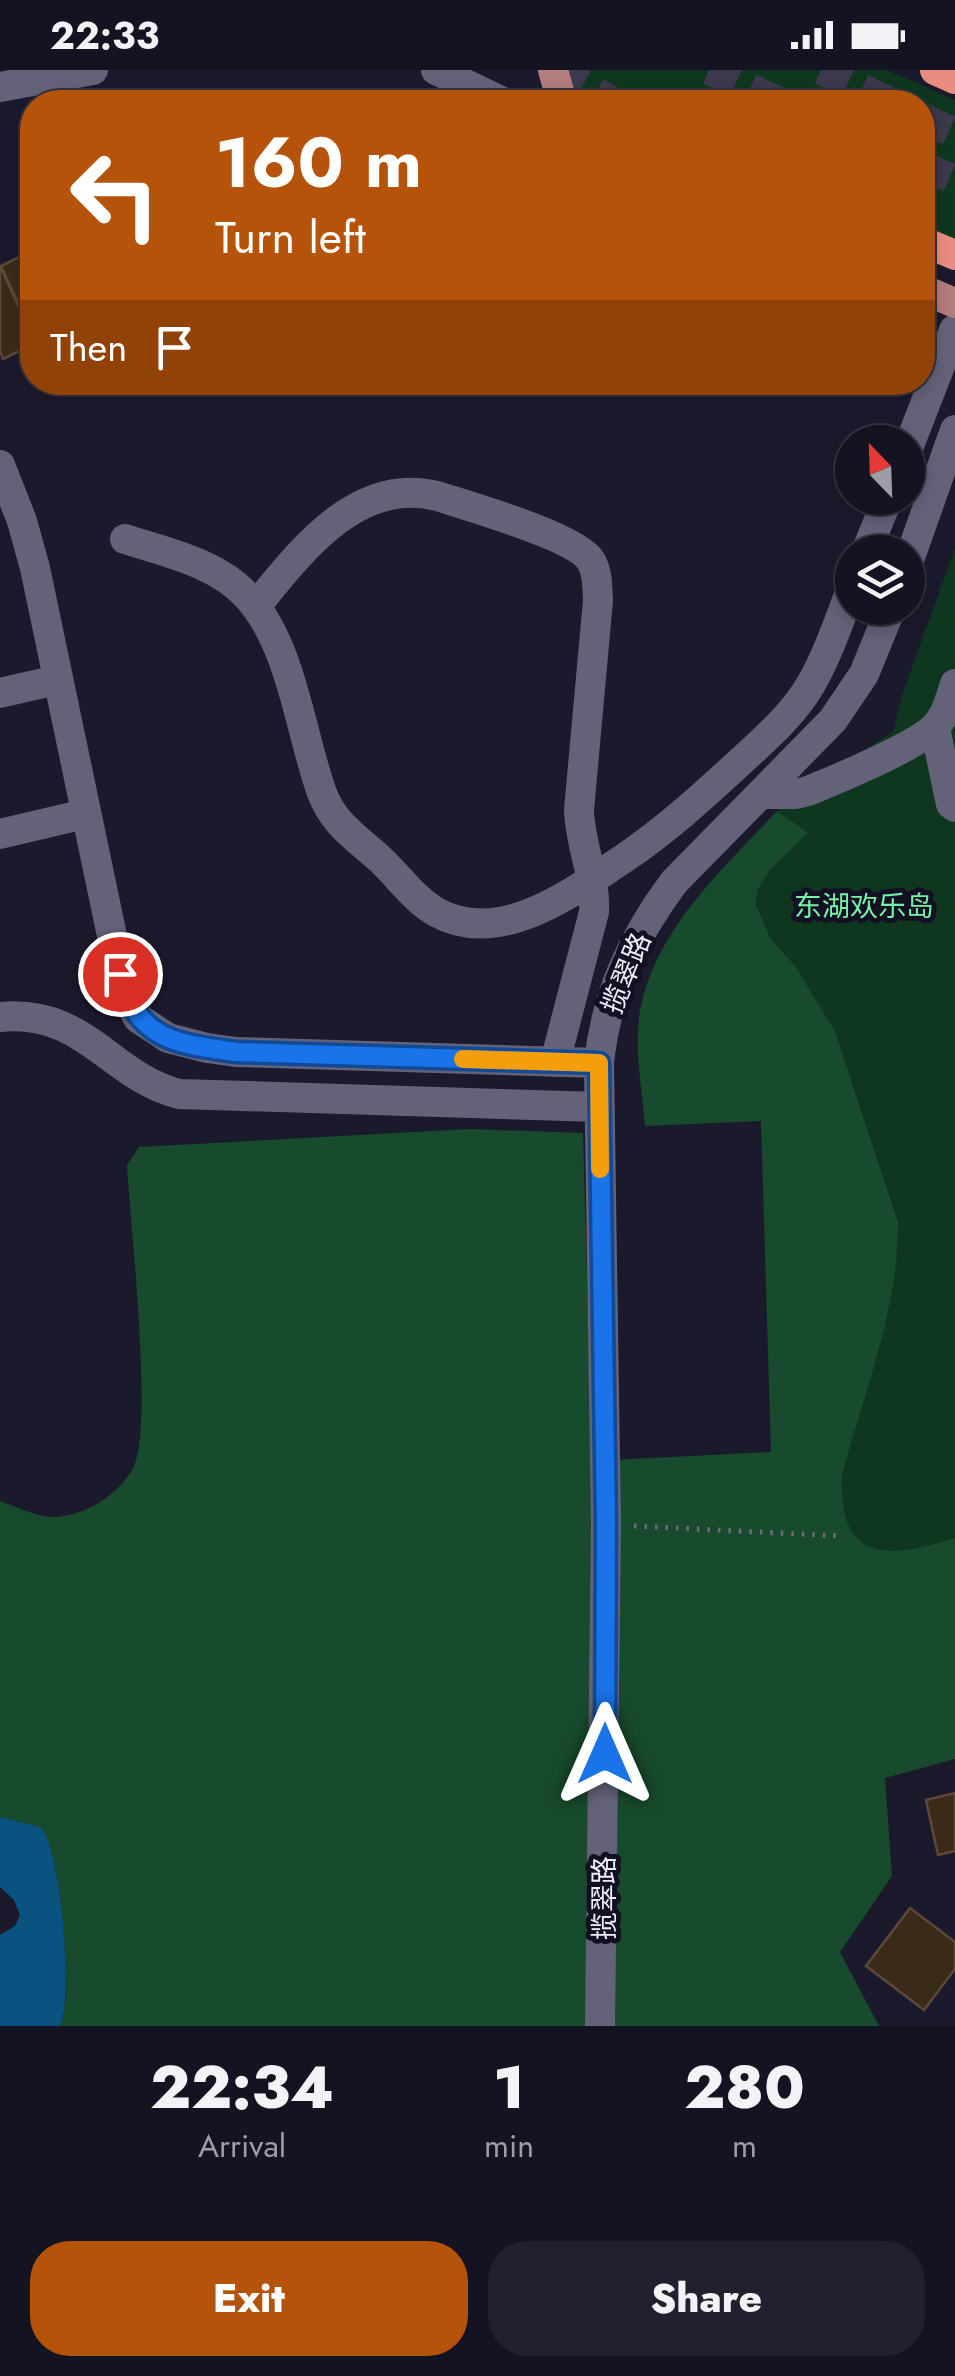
<!DOCTYPE html>
<html lang="en">
<head>
<meta charset="utf-8">
<style>
	:root { --surface:#141321; --page:#21202e; --text:#f1f3f6; --muted:#9d9ea5; --line:#33323f; --accent:#b45309 }
	body { margin:0; font-family:Jost,"Noto Sans SC",sans-serif; background:var(--page); color:var(--text); height:100vh; display:flex; flex-direction:column; font-size:38px; white-space:nowrap }
	* { box-sizing:border-box; margin:0 }
	p { font-size:32px; color:var(--muted) }
	.icon { flex:none; width:55px; height:55px; fill:none; stroke:currentColor; stroke-width:2; stroke-linecap:round; stroke-linejoin:round }
	.map { position:relative; height:1956px; overflow:hidden }
	.side { display:flex; flex-direction:column; background:var(--surface); flex:1 }
	.side>* { flex:none }
	.top-card { position:absolute; left:20px; top:20px; width:915px; height:305px; border-radius:40px; box-shadow:0 5px 15px #0003,0 0 0 2px var(--line); background:#b45309; color:#fff; overflow:hidden }
	.needle { width:65px; rotate:337deg }
	.tools { position:absolute; left:835px; top:355px; display:grid; gap:20px }
	.tools a { display:grid; place-items:center; width:90px; height:90px; border-radius:50%; background:var(--surface); box-shadow:0 5px 15px #0003,0 0 0 2px var(--line); font-size:50px }
	.pin { position:absolute; display:grid; place-items:center; width:85px; height:85px; color:#fff; margin:-42px; border:5px solid #fff; border-radius:50%; box-shadow:0 2px 10px #0007 }
	.me { position:absolute; width:110px; margin:-55px; rotate:0deg; stroke-linejoin:round; filter:drop-shadow(0 0 8px #0008) }
	.turn { display:flex; align-items:center; gap:35px; height:210px; padding:0 30px; font-size:45px }
	.turn .icon { width:130px; height:130px; stroke-width:2.5 }
	.turn b { display:block; font-size:70px; line-height:85px }
	.then { display:flex; align-items:center; height:95px; padding:0 30px; background:#0003; gap:20px; font-size:38px }
	.eta { display:flex; justify-content:space-evenly; align-items:center; height:170px; text-align:center }
	.eta b { font-size:60px; font-weight:800; line-height:70px }
	.cta { display:flex; gap:20px; margin-top:auto; padding:20px 30px }
	.cta a { flex:1; height:115px; border-radius:40px; background:var(--accent); color:#fff; font-size:40px; font-weight:800; line-height:115px; text-align:center }
	.cta a+a { background:var(--page); color:var(--text) }
	.status { display:flex; justify-content:space-between; align-items:center; height:70px; padding:0 50px; background:var(--surface); direction:ltr }
	.status svg { height:28px; fill:currentColor }
	.map>svg:first-child { display:block }
	.green { fill:#0f371f }
	.forest { fill:#184b2d }
	.water { fill:#0a5280 }
	.building { fill:#3a2a1a; stroke:#5b4939; stroke-width:2.5 }
	.lines { fill:none; stroke-linecap:round; stroke-linejoin:round }
	.highway-tunnel { stroke:#3b394b; stroke-width:30; stroke-dasharray:30 15; stroke-linecap:butt }
	.path { stroke:#6e6d7d; stroke-width:5; stroke-dasharray:2.5 8; stroke-linecap:butt }
	.minor { stroke:#646279; stroke-width:30 }
	.major { stroke:#b37c7d; stroke-width:30 }
	.highway { stroke:#e88d7f; stroke-width:30 }
	.route-casing { stroke:#114b97; stroke-width:25 }
	.route { stroke:#1a73e8; stroke-width:18 }
	.slow { stroke:#f59e0b; stroke-width:18 }
	.labels { text-anchor:middle; stroke-width:10; stroke-linejoin:round; paint-order:stroke }
	.park-label { font-size:28px; fill:#75f2a6; stroke:#121022 }
	.street-label { font-size:28px; fill:#eeeefb; stroke:#121022 }
</style>
</head>
<body>
<div class="status"><b>22:33</b><svg viewBox="0 0 49 12"><path d="M0 12V9h3v3zM5 12V6h3v6zM10 12V3h3v9zM15 12V0h3v12zM26 1h20v11H26zM47 4h2v5h-2z"/></svg></div>
<div class="map">
<svg width="955" height="1956" viewBox="0 0 955 1956">
	<rect width="100%" height="100%" fill="#1b192c"/>
	<!-- green -->
	<path class="green" d="M567,0H887L955,30V169L923,155L922,32H573Z
		M955,478V1468C890,1488 838,1495 842,1405L898,1180V1151L835,961L795,896L771,869L756,835L757,821L769,801L807,763L777,741L803,711L818,709L893,662L902,625Z"/>
	<!-- forest -->
	<path class="forest" d="M777,741L808,763L769,801L757,821L756,835L771,869L795,896L835,961L898,1152C899,1237 864,1323 842,1405C838,1495 890,1488 955,1468V1689L885,1708L892,1806L840,1882L879,1956H60C74,1932 61,1776 40,1757L0,1747V1431C14,1436 29,1443 43,1446C76,1452 118,1427 133,1398C154,1361 130,1150 127,1095L139,1077L470,1059L583,1063L592,1391L771,1382L761,1051L645,1056C642,1019 634,978 640,941C655,859 723,799 777,741Z"/>
	<!-- water -->
	<path class="water" d="M0,1747L40,1757C61,1775 74,1932 60,1956H0V1865L15,1856L20,1845L14,1830L0,1817Z"/>
	<!-- building -->
	<path class="building" d="M32,181V231L20,237L1,196Z
		M0,196L32,266V275L3,289L0,281Z
		M955,1723V1781L938,1785L926,1730Z
		M910,1838L955,1872V1899L924,1940L866,1896Z"/>
	<g class="lines">
		<!-- highway-tunnel -->
		<path class="highway-tunnel" d="M557,0L613,32
			M709,0L780,32
			M821,0L890,32
			M922,48L955,63
			M922,96L955,110"/>
		<!-- path -->
		<path class="path" d="M634,1456L843,1466"/>
		<!-- minor -->
		<path class="minor" d="M436,0L503,32
			M0,17L93,0
			M908,378L954,260
			M0,395L22,451L35,498L120,904L126,926L138,948L168,968L207,978L236,982L599,993
			M125,469C166,482 217,493 247,526C292,575 300,662 322,723C334,755 357,768 381,790C399,807 414,829 436,842C500,878 572,822 623,789C666,760 702,727 740,692C765,669 793,645 811,614C828,584 840,549 852,517
			M866,482L888,428
			M908,493L955,360
			M256,536C301,481 357,406 437,426C468,436 577,467 591,491C598,503 597,516 598,530L579,740C580,775 596,807 594,842L555,992
			M0,623L57,610
			M935,658L951,734L955,737
			M762,724H796L808,721C835,710 916,676 935,657C946,646 950,629 955,614
			M0,764L85,744
			M0,947C86,939 109,1006 179,1024L600,1037
			M600,1956L606,1454L599,993C606,924 633,867 674,812L833,650L864,604L891,538"/>
		<!-- major -->
		<path class="major" d="M553,0L562,32
			M922,219L955,233"/>
		<!-- highway -->
		<path class="highway" d="M935,0L955,9
			M922,171L955,185"/>
	</g>
	<g class="lines">
		<defs>
			<path id="route" d="M120,904C138,971 174,973 236,982L599,993L606,1454L605,1684"/>
		</defs>
		<!-- route casing -->
		<use href="#route" class="route-casing"/>
		<!-- route -->
		<use href="#route" class="route"/>
		<!-- slow -->
		<path class="slow" d="M463,989L599,993L600,1099"/>
	</g>
	<g class="labels">
		<!-- park labels -->
		<g class="park-label">
			<text x="864" y="846">东湖欢乐岛</text>
		</g>
		<!-- street labels -->
		<g class="street-label">
			<text transform="translate(626 903) rotate(-68)" y="10">揽翠路</text>
			<text transform="translate(604 1828) rotate(-90)" y="10">揽翠路</text>
		</g>
	</g>
</svg>
<div class="tools">
<a><svg class="needle" viewBox="-14 -14 28 28"><path d="M0-13l5 13h-10z" fill="#e53935"/><path d="M0 13l5-13h-10z" fill="#9d9ea5"/></svg></a>
<a><svg class="icon" aria-label="layers" viewBox="0 0 24 24"><path d="M12 4l9 5-9 5-9-5zM3 14l9 5 9-5"/></svg></a>
</div>
<div class="pin" style="left:120px;top:904px;background:#d93025"><svg class="icon" aria-label="arrive" viewBox="0 0 24 24"><path d="M6 21V4h12l-3 4 3 4H6"/></svg></div>
<svg class="me" style="left:605px;top:1684px" viewBox="-20 -20 40 40"><path d="M0-17L14 15 0 8-14 15z" fill="#1a73e8" stroke="#fff" stroke-width="4"/></svg>
<div class="top-card">
<div class="turn"><svg class="icon" aria-label="left" viewBox="0 0 24 24"><path d="M17 20v-9H6M10 6l-5 5 5 5"/></svg><div><b>160 m</b>Turn left</div></div>
<div class="then">Then<svg class="icon" aria-label="arrive" viewBox="0 0 24 24"><path d="M6 21V4h12l-3 4 3 4H6"/></svg></div>
</div>
</div>
<section class="side">
<div class="eta">
<div><b>22:34</b><p>Arrival</p></div>
<div><b>1</b><p>min</p></div>
<div><b>280</b><p>m</p></div>
</div>
<div class="cta"><a>Exit</a><a>Share</a></div>
</section>
</body>
</html>
